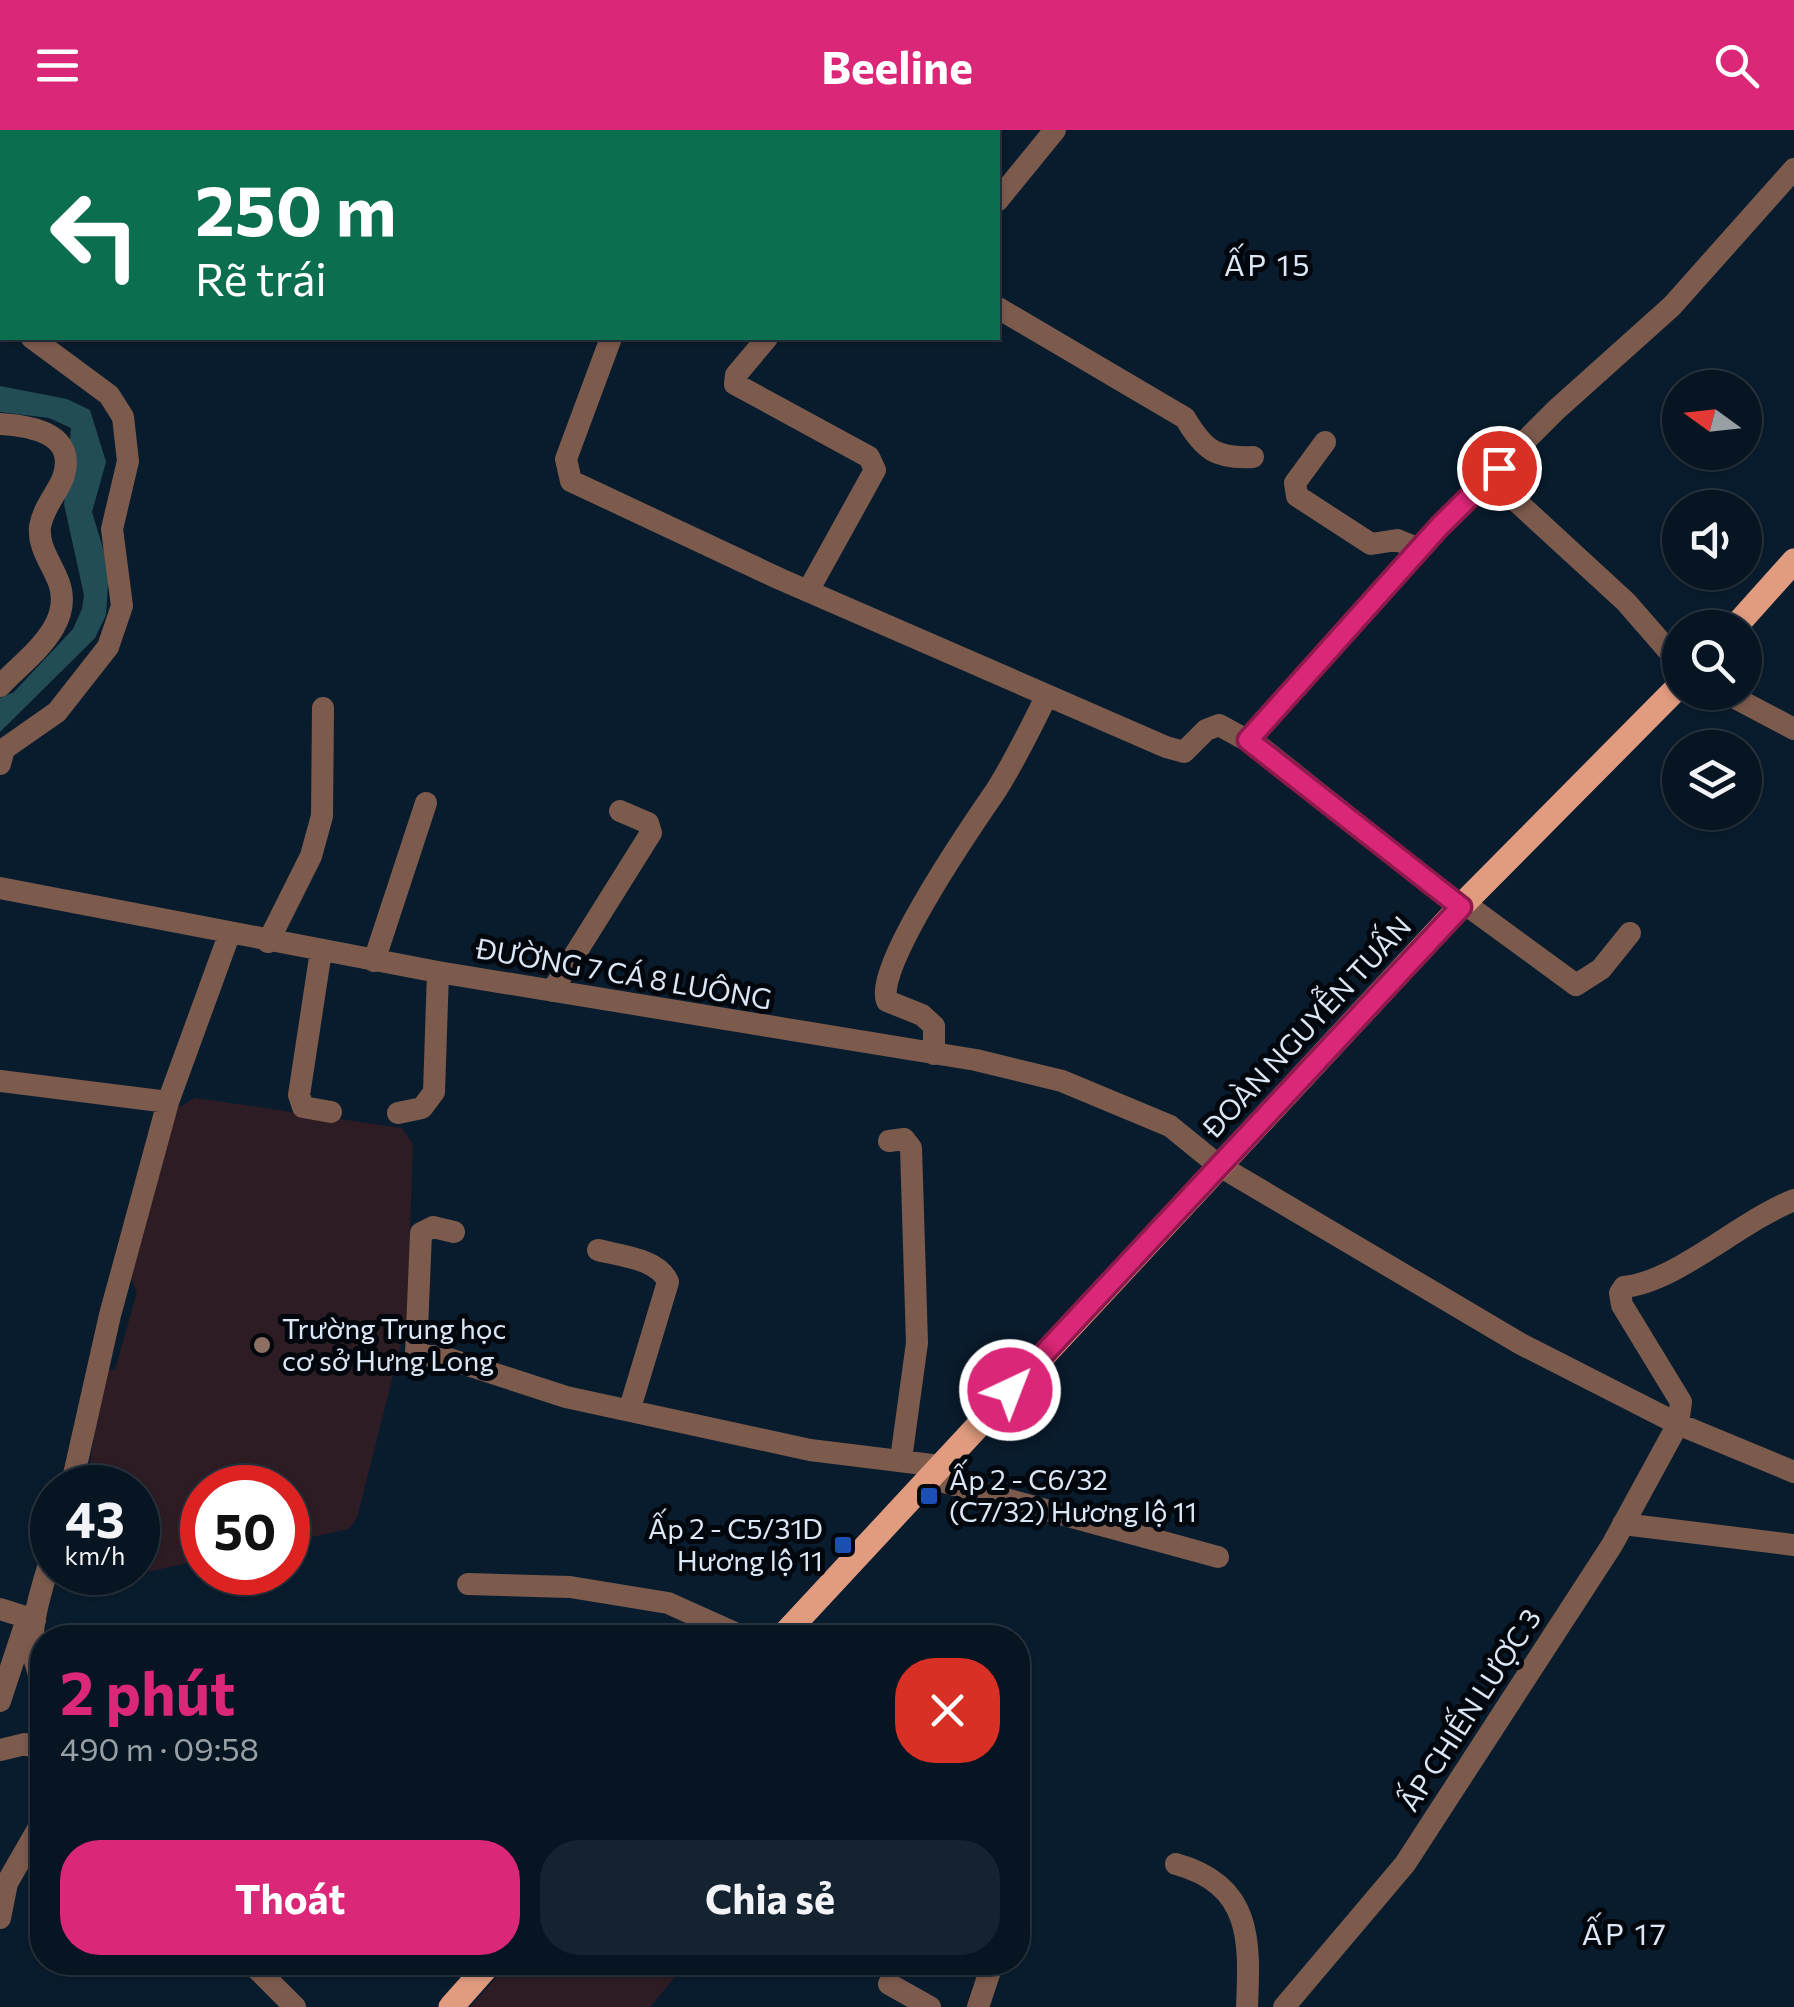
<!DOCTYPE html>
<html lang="vi">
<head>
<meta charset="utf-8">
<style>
	:root { --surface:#071522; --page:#15222f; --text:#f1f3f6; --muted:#989fa5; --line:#283440; --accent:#db2777 }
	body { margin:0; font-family:Commissioner,sans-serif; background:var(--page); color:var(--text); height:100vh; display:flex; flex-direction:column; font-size:38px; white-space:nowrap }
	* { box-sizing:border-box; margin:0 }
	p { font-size:32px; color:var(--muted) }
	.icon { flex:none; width:55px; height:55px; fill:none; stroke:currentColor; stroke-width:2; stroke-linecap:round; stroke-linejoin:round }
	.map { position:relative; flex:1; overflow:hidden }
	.sheet { position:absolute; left:30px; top:1495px; width:1000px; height:350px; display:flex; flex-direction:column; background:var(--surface); border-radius:40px; box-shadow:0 2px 8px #0004,0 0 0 2px var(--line) }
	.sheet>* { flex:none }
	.top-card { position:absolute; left:0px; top:0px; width:1000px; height:210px; box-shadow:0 2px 8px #0004,0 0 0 2px var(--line); background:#0b6e4f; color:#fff; overflow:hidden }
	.needle { width:65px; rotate:285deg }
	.buttons { position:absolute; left:1662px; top:240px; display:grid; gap:20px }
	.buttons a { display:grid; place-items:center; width:100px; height:100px; border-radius:50%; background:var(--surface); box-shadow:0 2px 8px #0004,0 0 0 2px var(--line); font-size:50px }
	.speed { position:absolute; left:30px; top:1335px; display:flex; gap:20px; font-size:50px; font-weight:700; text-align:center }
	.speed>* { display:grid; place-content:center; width:130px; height:130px; border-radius:50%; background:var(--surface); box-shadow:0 2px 8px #0004,0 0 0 2px var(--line); line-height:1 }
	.speed small { font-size:25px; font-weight:400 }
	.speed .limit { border:15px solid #d22; background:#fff; color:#111 }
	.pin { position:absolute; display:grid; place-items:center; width:85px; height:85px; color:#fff; margin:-42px; border:5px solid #fff; border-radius:50%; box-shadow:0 2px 10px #0007 }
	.me { position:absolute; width:110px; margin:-55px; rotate:43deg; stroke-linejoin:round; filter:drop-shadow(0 0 8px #0008) }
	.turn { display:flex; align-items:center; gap:35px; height:210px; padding:0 30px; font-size:45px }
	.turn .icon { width:130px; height:130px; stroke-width:2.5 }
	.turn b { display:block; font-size:70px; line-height:85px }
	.round { display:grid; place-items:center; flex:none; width:105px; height:105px; border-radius:40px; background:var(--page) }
	.headline { display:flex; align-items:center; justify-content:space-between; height:170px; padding:0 30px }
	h1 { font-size:60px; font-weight:700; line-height:75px; color:var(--accent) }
	.button { display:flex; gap:20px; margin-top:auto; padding:20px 30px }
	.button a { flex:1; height:115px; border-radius:40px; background:var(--accent); color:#fff; font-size:40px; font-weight:700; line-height:115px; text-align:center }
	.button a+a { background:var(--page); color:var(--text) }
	header { display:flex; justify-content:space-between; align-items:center; height:130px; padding:0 30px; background:var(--accent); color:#fff; font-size:45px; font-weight:700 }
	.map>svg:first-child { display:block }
	.education { fill:#2d1c24 }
	.water { fill:#234d55 }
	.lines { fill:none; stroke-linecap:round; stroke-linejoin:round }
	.minor { stroke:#7c5b4d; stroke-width:22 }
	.major { stroke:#e19c7f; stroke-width:25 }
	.route-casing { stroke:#8e194d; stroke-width:25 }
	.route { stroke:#db2777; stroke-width:18 }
	.education-dot { fill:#8d6e63; stroke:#02060d; stroke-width:4 }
	.transit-dot { fill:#1a4fb4; stroke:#02060d; stroke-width:4 }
	.labels { text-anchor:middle; stroke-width:10; stroke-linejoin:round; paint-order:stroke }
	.street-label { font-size:28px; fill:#dbe7f4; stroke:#02060d }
	.poi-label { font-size:28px; fill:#dbe7f4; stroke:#02060d; text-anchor:start }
	.neighbourhood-label { font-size:30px; letter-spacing:2.5px; fill:#dbe7f4; stroke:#02060d }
</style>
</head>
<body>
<header><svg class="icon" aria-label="menu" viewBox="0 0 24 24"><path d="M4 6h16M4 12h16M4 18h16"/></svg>Beeline<svg class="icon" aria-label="search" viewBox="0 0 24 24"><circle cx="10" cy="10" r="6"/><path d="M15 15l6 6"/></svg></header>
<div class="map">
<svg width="1794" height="1877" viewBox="0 0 1794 1877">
	<rect width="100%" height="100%" fill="#091c2d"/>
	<!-- education -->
	<path class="education" d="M195,968L402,998L413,1014L407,1190L357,1388L349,1399L288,1412V1358H202V1430L82,1456L67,1443L138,1442V1358L86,1357L105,1239L115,1240L137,1162L128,1142L170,982Z
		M673,1833L681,1840L650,1877H470L509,1833Z"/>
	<!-- water -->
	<path class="water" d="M0,256L67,269L90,280L106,332L92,382L109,438L106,485L95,508L0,602V568L14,562L73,499L82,479L84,465L64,374L71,298L49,288L0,282Z"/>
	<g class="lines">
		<!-- minor -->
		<path class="minor" d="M8,0V2
			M74,0V2
			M710,2L711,0
			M0,47L2,39
			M998,70L1055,0
			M998,178L1185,288C1204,320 1216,329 1253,327
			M611,208L566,329L571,351L780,449L1166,617L1184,622L1206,600L1219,595L1263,619L1461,777
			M767,208L736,245L735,254L869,327L875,340L808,461
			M0,294C31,296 78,303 63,348C56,365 43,378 40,397C38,416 50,431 57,448C78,494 27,527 0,556
			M1325,312L1295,353L1297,366L1371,414L1397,410L1419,419
			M1490,347L1626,472L1680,534
			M1724,562L1794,599
			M1248,611L1440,396L1556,280L1672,176L1794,39
			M0,634L4,619L57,582L108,517L122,476L112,399L128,331L123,287L109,265L32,208
			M0,758L438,842L976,930L1062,951L1170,996L1218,1035L1521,1214L1678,1294L1794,1342
			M1464,773L1576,855L1601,839L1630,803
			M268,812L311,726L322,686L323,578
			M321,821L299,965L303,977L331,982
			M374,831L426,673
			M552,861L651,703L648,693L620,681
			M934,924V896L922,885L887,871C873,839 973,694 995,662C1015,631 1030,599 1046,567
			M0,951L168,972
			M398,983L422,978L434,962L438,842
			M889,1011L904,1009L911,1018L917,1213L901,1329
			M454,1102L433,1097L421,1103L416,1224L446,1228L566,1267L810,1320L940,1336
			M598,1120C621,1126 659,1129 668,1152L630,1278
			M929,1348L1218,1427
			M71,1358L110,1185L168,972L229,805
			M1623,1394L1794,1415
			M468,1454L570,1457L668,1473L746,1508
			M0,1479L35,1490
			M42,1550C21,1511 41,1463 52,1424
			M0,1571L27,1489
			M0,1620L25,1614L42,1620
			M1176,1734C1252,1755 1250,1810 1247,1877
			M0,1788L7,1753L42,1692
			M250,1832L295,1877
			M889,1854L930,1877
			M978,1877L993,1832
			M1284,1877L1405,1734L1612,1415L1678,1294L1681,1272L1622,1175L1620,1163L1624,1157C1676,1152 1739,1092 1794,1070"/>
		<!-- major -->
		<path class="major" d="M1734,498L1794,431
			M781,1508L1464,773L1680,555
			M451,1877L491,1832"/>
	</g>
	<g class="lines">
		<defs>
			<path id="route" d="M1010,1260L1461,777L1248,610L1440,396L1499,338"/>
		</defs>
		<!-- route casing -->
		<use href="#route" class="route-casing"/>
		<!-- route -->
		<use href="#route" class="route"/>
	</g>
	<!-- markers -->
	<circle class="education-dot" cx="262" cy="1215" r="10"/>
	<g class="transit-dot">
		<rect x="919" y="1356" width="20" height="20" rx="5"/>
		<rect x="833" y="1405" width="20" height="20" rx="5"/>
	</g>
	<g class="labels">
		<!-- street labels -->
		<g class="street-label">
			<text transform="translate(624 844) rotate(10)" y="10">ĐƯỜNG 7 CÁ 8 LUÔNG</text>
			<text transform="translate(1307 897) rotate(-47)" y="10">ĐOÀN NGUYỄN TUẤN</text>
			<text transform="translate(1470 1580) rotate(-57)" y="10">ẤP CHIẾN LƯỢC 3</text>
		</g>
		<!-- poi labels -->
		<g class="poi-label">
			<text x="282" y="1209">Trường Trung học<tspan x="282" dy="32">cơ sở Hưng Long</tspan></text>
			<text x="949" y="1360">Ấp 2 - C6/32<tspan x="949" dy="32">(C7/32) Hương lộ 11</tspan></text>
			<text x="823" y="1409" text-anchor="end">Ấp 2 - C5/31D<tspan x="823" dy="32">Hương lộ 11</tspan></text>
		</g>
		<!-- neighbourhood labels -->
		<g class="neighbourhood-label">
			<text x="1268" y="146">ẤP 15</text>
			<text x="1625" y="1815">ẤP 17</text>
		</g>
	</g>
</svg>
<div class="buttons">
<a><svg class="needle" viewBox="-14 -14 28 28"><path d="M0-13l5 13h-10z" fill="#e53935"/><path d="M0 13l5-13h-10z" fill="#989fa5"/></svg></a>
<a><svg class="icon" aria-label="sound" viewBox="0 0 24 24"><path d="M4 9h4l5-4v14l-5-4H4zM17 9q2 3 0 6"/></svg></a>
<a><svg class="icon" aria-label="search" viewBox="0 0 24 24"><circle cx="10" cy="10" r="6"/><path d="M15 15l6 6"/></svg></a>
<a><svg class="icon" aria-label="layers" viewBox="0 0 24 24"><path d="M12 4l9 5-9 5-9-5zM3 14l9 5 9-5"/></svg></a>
</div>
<div class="speed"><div>43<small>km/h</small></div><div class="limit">50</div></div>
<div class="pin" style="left:1499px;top:338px;background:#d93025"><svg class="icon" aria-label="arrive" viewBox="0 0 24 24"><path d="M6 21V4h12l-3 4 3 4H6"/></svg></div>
<svg class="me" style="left:1010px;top:1260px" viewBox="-20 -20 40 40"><circle r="17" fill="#db2777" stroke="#fff" stroke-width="3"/><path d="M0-11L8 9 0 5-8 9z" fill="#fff"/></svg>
<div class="top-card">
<div class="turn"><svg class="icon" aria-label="left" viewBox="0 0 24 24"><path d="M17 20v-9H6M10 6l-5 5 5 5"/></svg><div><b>250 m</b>Rẽ trái</div></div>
</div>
<section class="sheet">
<div class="headline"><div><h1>2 phút</h1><p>490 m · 09:58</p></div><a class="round" style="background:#d93025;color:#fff"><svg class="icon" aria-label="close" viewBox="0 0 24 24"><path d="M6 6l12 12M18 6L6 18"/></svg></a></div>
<div class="button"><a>Thoát</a><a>Chia sẻ</a></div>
</section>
</div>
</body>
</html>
